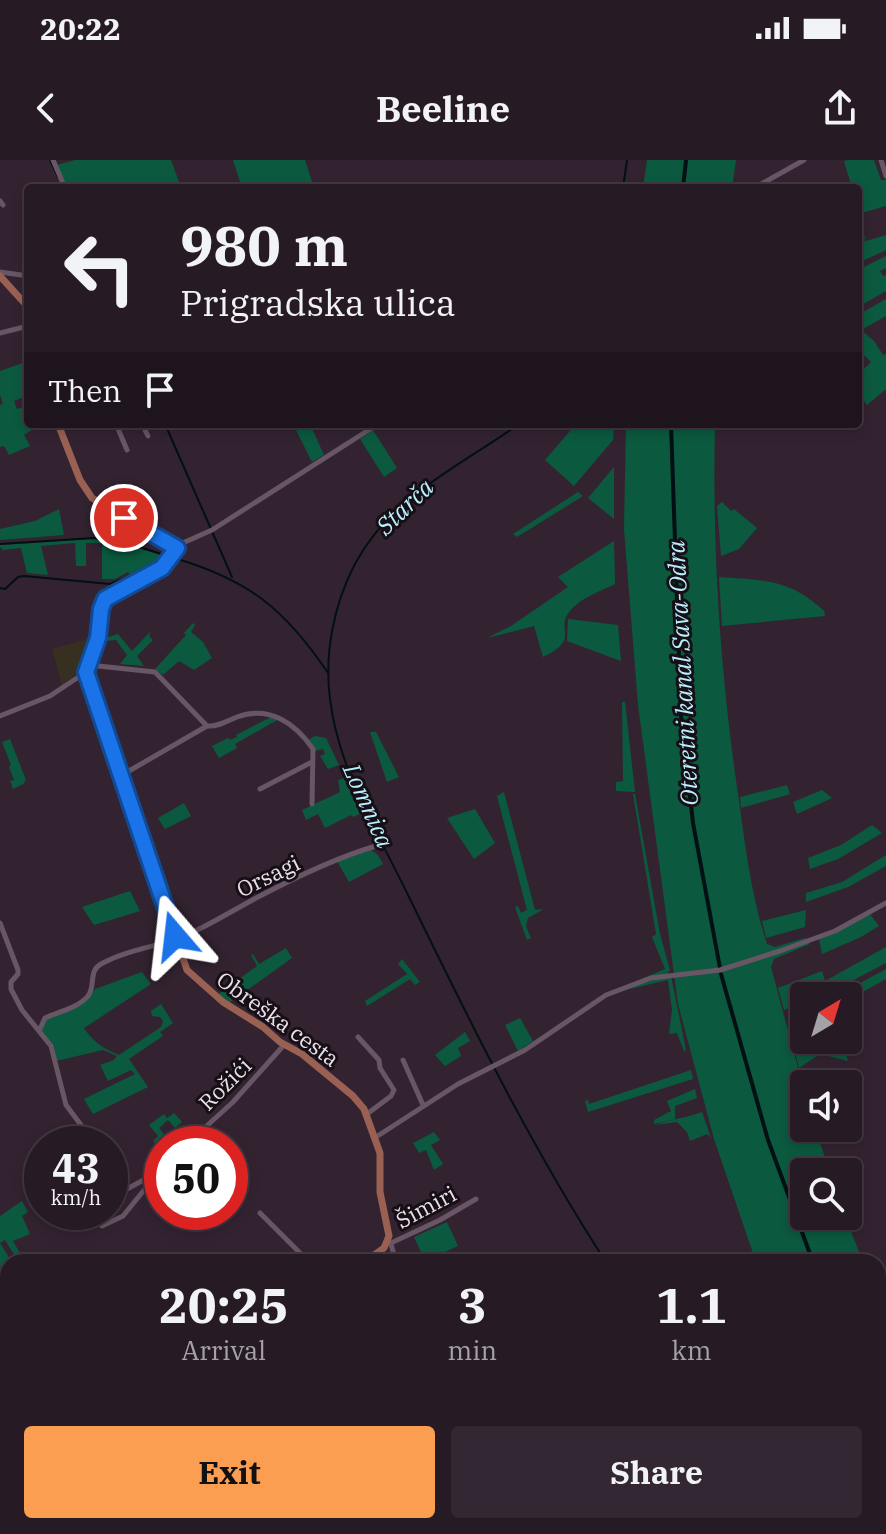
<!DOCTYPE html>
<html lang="en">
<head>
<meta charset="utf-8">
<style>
	:root { --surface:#261a25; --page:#322732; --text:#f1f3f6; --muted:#a4a1a7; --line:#423842; --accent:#fb9e51 }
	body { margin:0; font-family:"IBM Plex Serif",serif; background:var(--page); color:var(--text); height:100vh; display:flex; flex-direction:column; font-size:30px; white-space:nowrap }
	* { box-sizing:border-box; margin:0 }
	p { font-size:26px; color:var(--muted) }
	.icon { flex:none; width:44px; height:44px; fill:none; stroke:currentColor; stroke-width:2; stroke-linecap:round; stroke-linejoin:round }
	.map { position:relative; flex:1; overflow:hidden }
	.details { position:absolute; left:0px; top:1094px; width:886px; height:280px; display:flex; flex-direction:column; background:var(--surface); border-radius:24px 24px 0 0; box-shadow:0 4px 12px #0003,0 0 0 2px var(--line) }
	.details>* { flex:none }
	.guide { position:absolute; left:24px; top:24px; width:838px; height:244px; border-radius:8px; box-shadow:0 4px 12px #0003,0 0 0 2px var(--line); background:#261a25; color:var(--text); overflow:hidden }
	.needle { width:52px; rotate:38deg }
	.controls { position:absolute; left:790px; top:822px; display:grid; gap:16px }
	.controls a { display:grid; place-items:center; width:72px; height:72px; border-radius:8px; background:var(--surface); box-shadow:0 4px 12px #0003,0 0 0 2px var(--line); font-size:40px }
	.speed { position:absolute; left:24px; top:966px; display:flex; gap:16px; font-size:40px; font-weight:700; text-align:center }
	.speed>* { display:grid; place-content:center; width:104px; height:104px; border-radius:50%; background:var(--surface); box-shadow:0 4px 12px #0003,0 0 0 2px var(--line); line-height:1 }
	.speed small { font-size:20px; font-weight:400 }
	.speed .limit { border:12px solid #d22; background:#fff; color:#111 }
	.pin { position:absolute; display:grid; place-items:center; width:68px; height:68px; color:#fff; margin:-34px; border:4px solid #fff; border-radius:50%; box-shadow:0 2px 8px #0007 }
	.me { position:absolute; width:88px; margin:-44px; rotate:343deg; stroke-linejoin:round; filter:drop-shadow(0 0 6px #0008) }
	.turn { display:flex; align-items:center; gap:28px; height:168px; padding:0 24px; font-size:36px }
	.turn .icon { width:104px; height:104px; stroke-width:2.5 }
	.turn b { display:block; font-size:56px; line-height:68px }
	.then { display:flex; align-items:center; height:76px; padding:0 24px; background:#0003; gap:16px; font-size:30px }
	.eta { display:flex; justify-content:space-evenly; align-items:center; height:136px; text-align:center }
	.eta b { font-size:48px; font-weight:700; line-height:56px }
	.action { display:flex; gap:16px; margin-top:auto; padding:16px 24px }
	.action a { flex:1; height:92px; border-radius:8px; background:var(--accent); color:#111; font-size:32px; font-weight:700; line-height:92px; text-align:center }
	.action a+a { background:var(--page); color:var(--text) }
	.status { display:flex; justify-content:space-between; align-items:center; height:56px; padding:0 40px; background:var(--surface); direction:ltr }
	.status svg { height:22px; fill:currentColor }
	header { display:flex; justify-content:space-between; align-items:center; height:104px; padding:0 24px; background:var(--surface); font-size:36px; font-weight:700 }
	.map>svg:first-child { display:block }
	.education { fill:#372f1f }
	.green { fill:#0b5a3f }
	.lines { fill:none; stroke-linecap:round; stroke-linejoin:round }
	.stream { stroke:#021014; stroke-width:2 }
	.canal { stroke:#021014; stroke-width:4 }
	.minor { stroke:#685667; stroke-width:5 }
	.major { stroke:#9a6153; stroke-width:7 }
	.route-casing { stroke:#114b97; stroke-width:20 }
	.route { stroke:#1a73e8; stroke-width:14 }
	.labels { text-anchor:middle; stroke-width:6; stroke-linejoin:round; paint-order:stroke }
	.street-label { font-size:22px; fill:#ebe0e9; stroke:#160f15 }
	.water-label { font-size:24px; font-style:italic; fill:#b9efff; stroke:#160f15 }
</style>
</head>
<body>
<div class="status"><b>20:22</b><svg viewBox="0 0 49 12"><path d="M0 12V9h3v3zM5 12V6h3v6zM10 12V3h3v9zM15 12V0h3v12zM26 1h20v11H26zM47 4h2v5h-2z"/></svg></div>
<header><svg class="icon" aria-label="back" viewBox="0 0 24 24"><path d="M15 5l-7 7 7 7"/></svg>Beeline<svg class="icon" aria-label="share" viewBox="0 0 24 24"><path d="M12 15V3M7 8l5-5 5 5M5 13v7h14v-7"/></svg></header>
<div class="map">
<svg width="886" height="1374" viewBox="0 0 886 1374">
	<rect width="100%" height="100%" fill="#332331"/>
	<!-- education -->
	<path class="education" d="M95,477L84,507L62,526L52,489Z"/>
	<!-- green -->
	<path class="green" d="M75,0H171L179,22L157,28H67L57,5Z
		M233,0H305L314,28H242Z
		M647,0H736L732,28H643Z
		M848,0H874L881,20H886V46L858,54V28H852L844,1Z
		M861,65L866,81L886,75V90L858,103V85L865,81Z
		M886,96V108L880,111L883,116L886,115V131L858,147V110Z
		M886,139V156L861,170L874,181L883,195L886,194V229L867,245L858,233V215L871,202L858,189V155Z
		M28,201V235L14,241L17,249L27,246L28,264L39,265L24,275L30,286L9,295L4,286L0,287V245L3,244L0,235V211Z
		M293,264H310L324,295L312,302Z
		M576,264H614L613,280L574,326L545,300Z
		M626,264H715C712,388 720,512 738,634C745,684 751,736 767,784L775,787L805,778L810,784L774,799L771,807L804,930V968H815L830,1012H804V1056H845L863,1102H756L714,979L678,844L638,545L624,369Z
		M373,270L397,308L384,317L360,279Z
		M614,307V359L588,338Z
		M578,332L583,336L517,377L513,374Z
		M722,342L731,351L734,349L757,368L739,389L721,396L717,346Z
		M59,349L64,375L0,380V369L35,361Z
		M94,379L120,382L169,398L165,404L134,421L128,412L115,419H102V383H86V406H76L75,383L41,386L48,415L27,413L21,388L3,390L0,387V385Z
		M614,381L615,424C601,431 580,438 570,451C554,470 582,478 543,497L534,466L487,478L511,466L568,427L558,417Z
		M719,417C763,420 790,419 824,451L825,456L722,466Z
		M568,459L618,465L621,501L567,481Z
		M193,463L195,465L191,472L203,482L212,498L194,510L179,501L163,515L155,509L186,475L184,473Z
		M151,471L149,476L153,480L137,496L144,506L120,504L127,495L116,480L105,481V478L118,474L132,491Z
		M622,542H625L635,632L616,631V622L623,621Z
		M273,556L279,559L235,584L237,588L219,598L212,586L228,578L230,580L237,577L236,575Z
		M370,572H376L399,617L387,622Z
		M315,576L326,578L339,605L328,609L320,596L325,594L323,589L315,591L308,580Z
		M10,579L26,620L23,624L13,629L10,621L14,620L9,607L11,605L2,582Z
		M344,618L360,654L353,657L351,655L325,668L318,654L306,660L302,650L340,632L338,620Z
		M787,625L790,634L741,648L740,637Z
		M822,630L832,638L797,654L793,642Z
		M504,632L535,750L544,749L528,758L526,766L531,778L527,780L515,747L518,746L521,753L527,750L497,636Z
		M633,634H635L660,774L670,810L667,814L620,828L665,809L652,777L656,774Z
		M184,643L191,656L165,669L158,658Z
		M475,649L495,683L474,699L447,658Z
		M872,665L882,673L838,699L810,709L808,698L841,685Z
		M371,690L378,695L383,704L349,722L337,701Z
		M886,695V706L848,727L806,742V733L842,722Z
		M130,731L140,751L94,765L82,747Z
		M806,750L805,767L766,778L762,761Z
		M870,754L879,766L861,777L822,794L819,779Z
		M886,787V803L829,833L828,830L815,836H804V841L784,850L778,828L822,811L825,821Z
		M286,788L292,798L229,843L217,835L257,806L251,795L253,794L259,804Z
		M402,799L420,822L415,825L410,819L367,846L365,841L407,814L411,818L398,804Z
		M886,809V819L848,840V836H836Z
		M142,812L151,824L84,868C93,882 104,889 119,895L161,867L163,861L160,857L152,856L151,851L161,844L173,863L160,872L163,876L129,899L148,927L93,954L84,939L135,914L131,910L108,921L100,905L114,900L117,896L103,890L56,901L41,870L47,859L90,835L95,829Z
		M671,816L686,890L684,891L677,873L669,874L672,850L668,820L621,831L651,820Z
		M520,858L533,881L518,891L505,865Z
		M795,862L800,866L804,864V880H815L845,890L848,901L820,894L799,908L788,866Z
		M465,872L470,881L458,888L461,896L445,906L435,895Z
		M691,910L693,919L588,952L585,941L588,940L589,944Z
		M695,929L697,938L675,946V959L654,964V960L671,951L667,941Z
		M702,952L711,978L707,974L690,981L687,972L677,962L655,965C671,959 686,958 702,952Z
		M174,953L182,962L175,968L168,960L159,968L172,984H162V991L153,981L158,976L149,965L164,954L167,958Z
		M434,972L440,980L431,985L443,1004L434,1010L426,990L419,993L413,983Z
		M22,1041L28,1052L22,1056L30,1074L13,1081L20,1093L15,1096L5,1080L0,1083L10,1099L0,1107V1056Z
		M447,1062L458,1086L425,1101L414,1077Z
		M878,1141L886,1159V1374H877L873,1366H878Z"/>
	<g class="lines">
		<!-- stream -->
		<path class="stream" d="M50,0L58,17
			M623,28L627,0
			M165,264L232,417
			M519,264C459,307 391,336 355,404C334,444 324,493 330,539C338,608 378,673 408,735C469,860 530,985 606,1102
			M0,384L94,378L120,381L168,396
			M174,398C249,420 285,449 328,513
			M0,428L5,429L18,417L24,416L110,424L151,408
			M742,1366L744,1374"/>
		<!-- canal -->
		<path class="canal" d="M683,28L686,0
			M671,264L681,556L693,663L720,808
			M721,814L768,980L813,1102
			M878,1258L886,1275"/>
		<!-- minor -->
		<path class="minor" d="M53,0L65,28
			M881,0L886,16
			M754,28L804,0
			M0,41L3,45
			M0,112L28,116
			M0,173L28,166
			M116,264L127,290
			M142,264L148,276
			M177,388L185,382L212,370L378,264
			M89,505L155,512L207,566C218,567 227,561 237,557C269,545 295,563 313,589L312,644
			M0,556L50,536L86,512
			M122,615L207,566
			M260,629L312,602
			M0,763L18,810V814L11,822V829L22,850L51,886L66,945L81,965L88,984
			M40,869L45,858C58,852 78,848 88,836C96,826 88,811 101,804C126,790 156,787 182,777C209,766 233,750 258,737C296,717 335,698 376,686
			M358,877L379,900L380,908L394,930L391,936L367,954
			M403,900L423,945
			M376,977L458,924L525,890L606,835L651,818L720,810L780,791L835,771L886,743
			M187,984L233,942L284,885
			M110,1030L127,1029L149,1017
			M260,1053L309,1102
			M102,1066L123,1056L162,1008
			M391,1083L440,1060L476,1039
			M391,1084L396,1102
			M619,1366L625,1374
			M735,1366L738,1374
			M8,1374L18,1372
			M397,1374L401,1366"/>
		<!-- major -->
		<path class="major" d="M0,116L28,147
			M58,264L80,320L92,338L177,388L162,408L103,441L98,478L87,514L187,810L223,842L263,867L280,882L302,894L353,936L364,949L380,993V1032L389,1076L384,1088L364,1102
			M17,1374L21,1366"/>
	</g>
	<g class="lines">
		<defs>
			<path id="route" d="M124,358L177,388L162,408L105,439L101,449L98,478L86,512L175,776"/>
		</defs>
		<!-- route casing -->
		<use href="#route" class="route-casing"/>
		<!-- route -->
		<use href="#route" class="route"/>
	</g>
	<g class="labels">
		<!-- street labels -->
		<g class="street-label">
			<text transform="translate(268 716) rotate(-26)" y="8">Orsagi</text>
			<text transform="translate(278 859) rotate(36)" y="8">Obreška cesta</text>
			<text transform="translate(225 924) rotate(-45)" y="8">Rožići</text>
			<text transform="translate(426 1047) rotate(-28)" y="8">Šimiri</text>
		</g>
		<!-- water labels -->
		<g class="water-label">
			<text transform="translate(405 347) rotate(-44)" y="8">Starča</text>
			<text transform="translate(683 513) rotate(-93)" y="8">Oteretni kanal Sava-Odra</text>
			<text transform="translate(368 646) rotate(66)" y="8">Lomnica</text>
		</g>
	</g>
</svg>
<div class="controls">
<a><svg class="needle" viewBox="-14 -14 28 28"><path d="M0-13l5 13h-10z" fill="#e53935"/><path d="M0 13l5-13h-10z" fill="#a4a1a7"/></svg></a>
<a><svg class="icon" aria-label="sound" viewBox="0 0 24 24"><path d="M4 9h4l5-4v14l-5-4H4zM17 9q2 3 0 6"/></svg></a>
<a><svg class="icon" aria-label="search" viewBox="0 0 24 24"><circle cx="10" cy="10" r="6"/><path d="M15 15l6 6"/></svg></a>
</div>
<div class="speed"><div>43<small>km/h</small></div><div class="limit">50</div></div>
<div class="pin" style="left:124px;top:358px;background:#d93025"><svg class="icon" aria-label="arrive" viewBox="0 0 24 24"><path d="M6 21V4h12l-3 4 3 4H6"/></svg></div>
<svg class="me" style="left:175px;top:776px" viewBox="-20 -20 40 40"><path d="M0-17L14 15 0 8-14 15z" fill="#1a73e8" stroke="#fff" stroke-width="4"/></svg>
<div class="guide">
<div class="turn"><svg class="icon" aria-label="left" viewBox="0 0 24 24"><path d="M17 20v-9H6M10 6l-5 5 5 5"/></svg><div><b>980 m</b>Prigradska ulica</div></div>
<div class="then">Then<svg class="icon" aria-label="arrive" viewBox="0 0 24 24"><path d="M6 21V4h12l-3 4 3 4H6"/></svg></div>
</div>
<section class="details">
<div class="eta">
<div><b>20:25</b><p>Arrival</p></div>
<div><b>3</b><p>min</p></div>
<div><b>1.1</b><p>km</p></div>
</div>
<div class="action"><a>Exit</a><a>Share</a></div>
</section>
</div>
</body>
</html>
